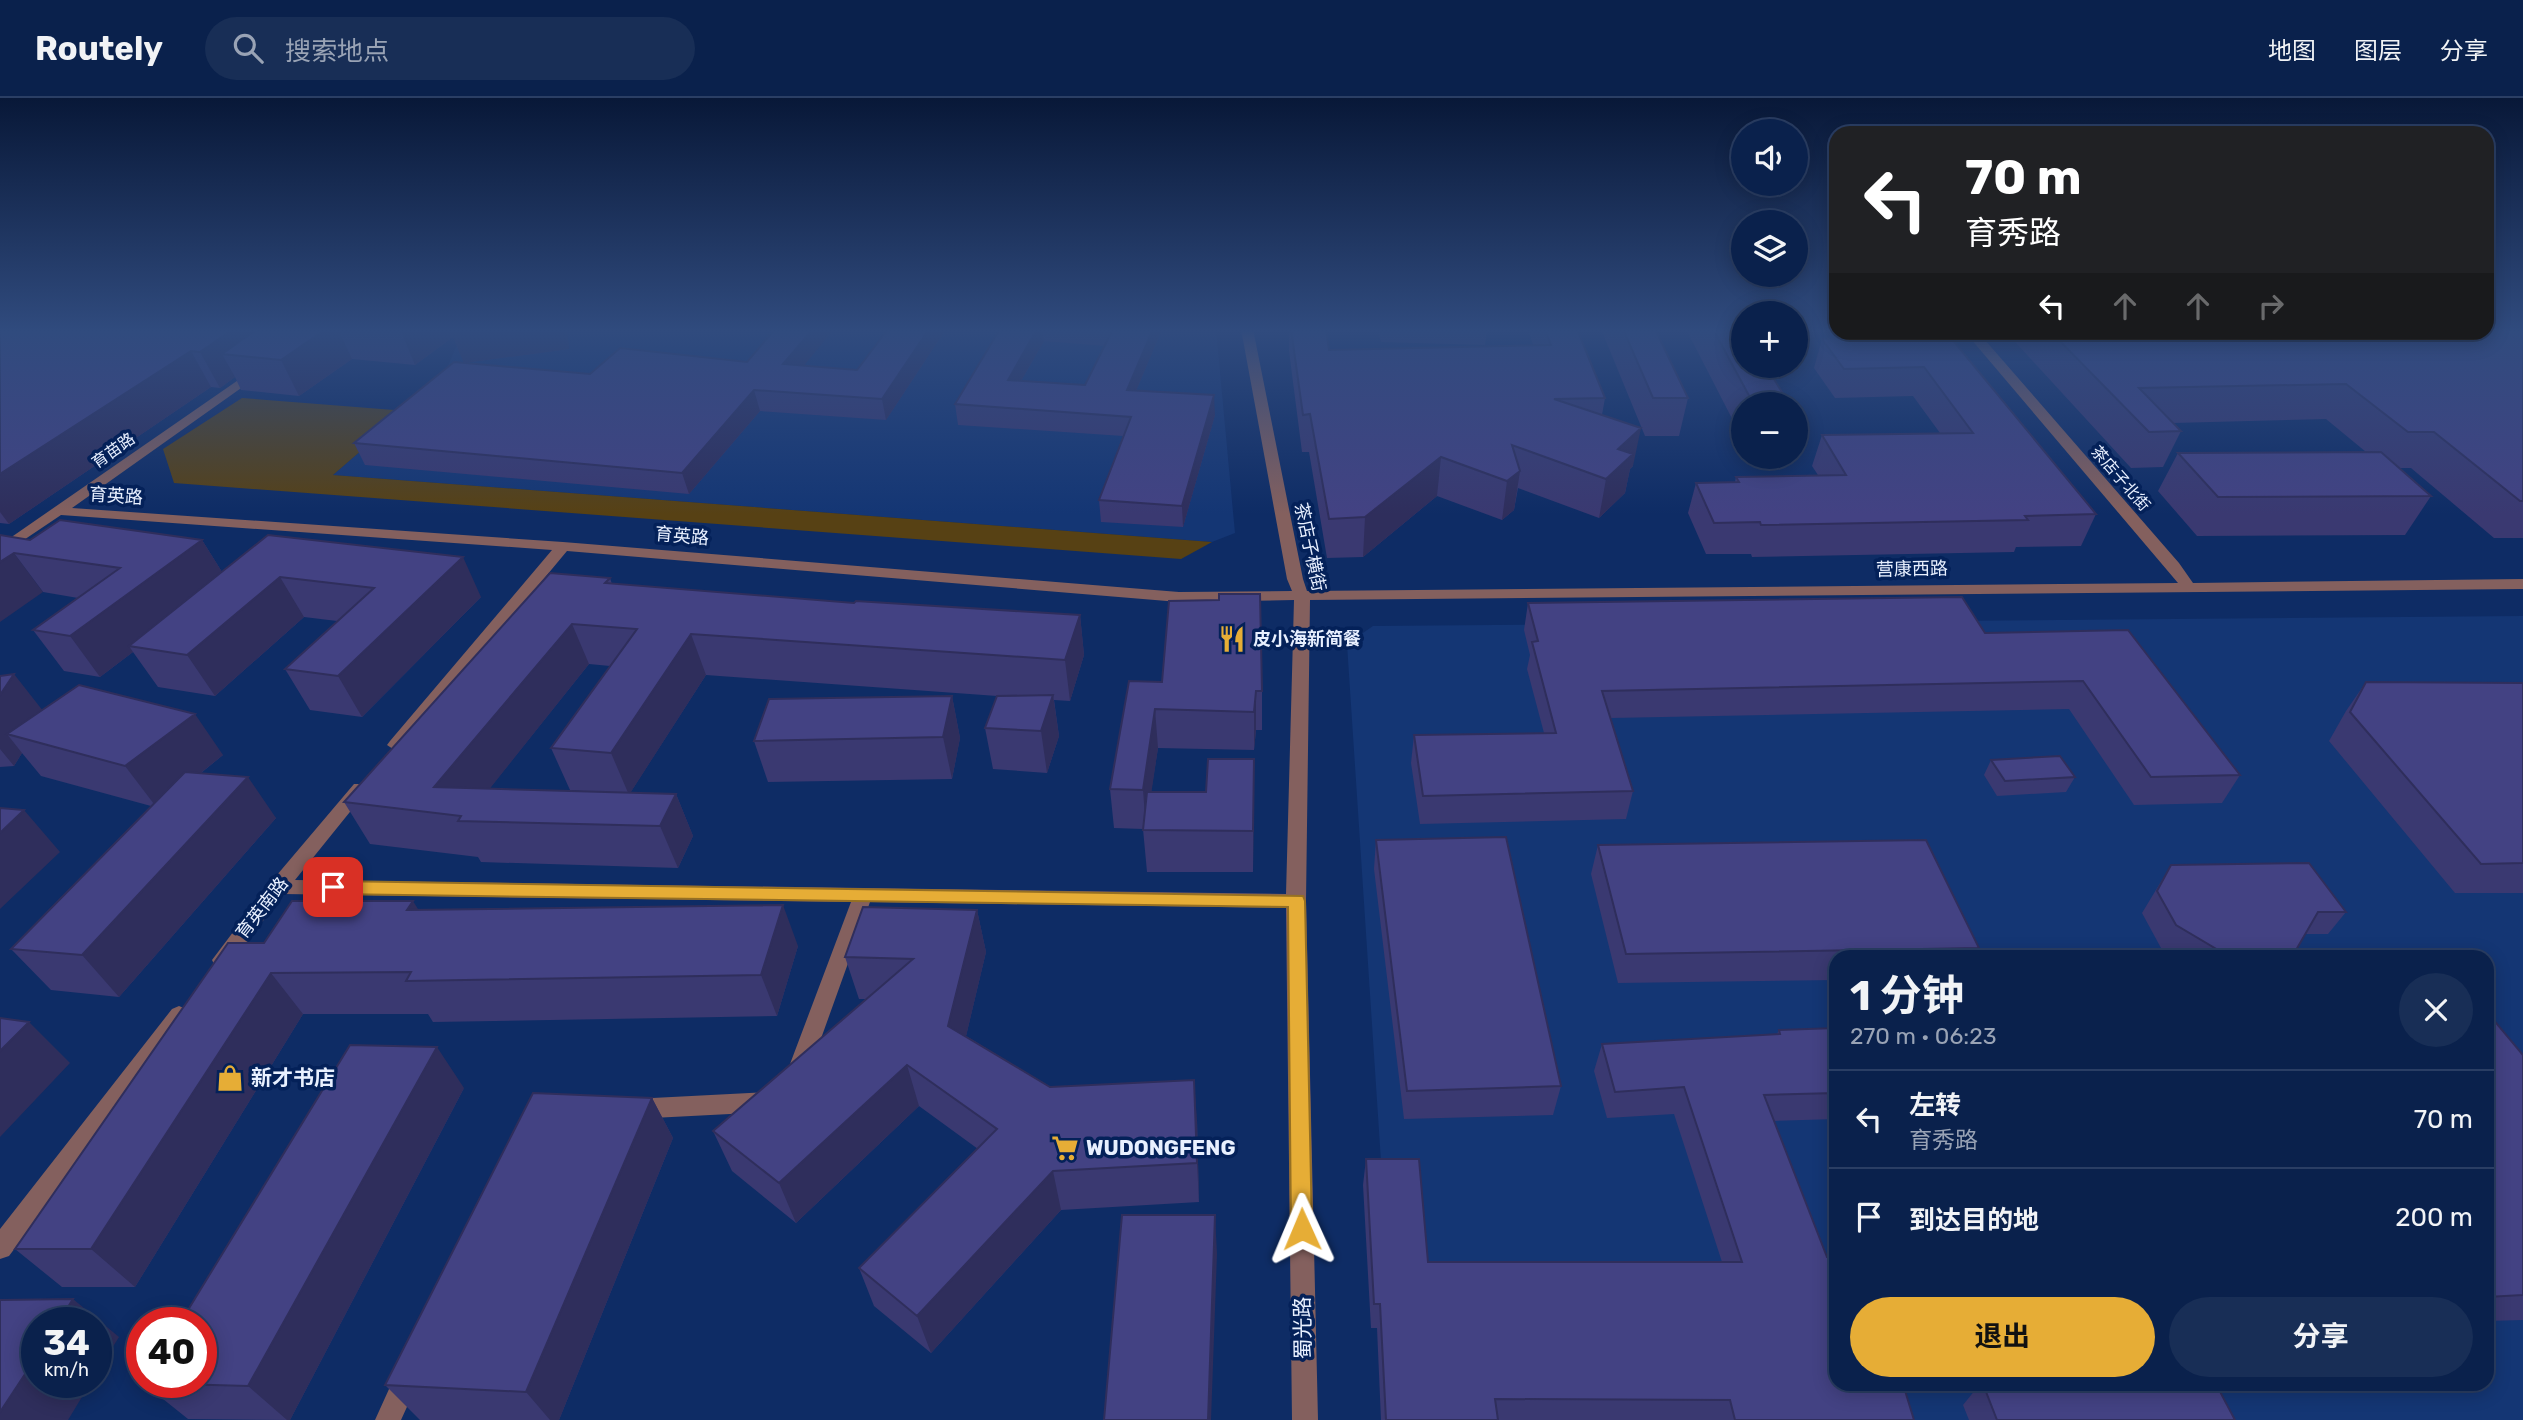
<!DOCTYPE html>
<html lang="zh">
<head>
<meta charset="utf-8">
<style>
	:root { --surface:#0a214c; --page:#182e56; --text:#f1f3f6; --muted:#99a3b5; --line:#2a3e64; --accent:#e6ad36 }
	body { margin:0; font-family:Rubik,"Noto Sans SC",sans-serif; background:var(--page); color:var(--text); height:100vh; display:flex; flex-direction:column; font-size:26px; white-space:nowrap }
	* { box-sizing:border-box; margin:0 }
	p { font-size:23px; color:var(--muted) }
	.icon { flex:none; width:38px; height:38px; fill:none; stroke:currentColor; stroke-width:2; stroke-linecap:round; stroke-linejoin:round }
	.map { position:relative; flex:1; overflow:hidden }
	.drawer { position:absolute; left:1829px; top:852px; width:665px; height:441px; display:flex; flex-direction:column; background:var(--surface); border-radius:21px; box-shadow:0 4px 18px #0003,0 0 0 2px var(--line) }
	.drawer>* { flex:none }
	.top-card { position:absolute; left:1829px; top:28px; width:665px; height:214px; border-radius:21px; box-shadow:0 4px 18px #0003,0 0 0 2px var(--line); background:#202124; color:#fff; overflow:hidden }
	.fabs { position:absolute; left:1731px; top:21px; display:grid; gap:14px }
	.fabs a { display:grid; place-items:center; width:77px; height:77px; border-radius:50%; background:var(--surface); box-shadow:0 4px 18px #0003,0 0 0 2px var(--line); font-size:35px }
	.speed { position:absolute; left:21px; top:1209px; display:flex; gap:14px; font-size:35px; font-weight:700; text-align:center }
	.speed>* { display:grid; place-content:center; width:91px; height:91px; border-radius:50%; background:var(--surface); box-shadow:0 4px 18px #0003,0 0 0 2px var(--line); line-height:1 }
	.speed small { font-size:18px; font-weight:400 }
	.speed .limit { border:10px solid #d22; background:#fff; color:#111 }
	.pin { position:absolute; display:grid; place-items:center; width:60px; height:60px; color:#fff; margin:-30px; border-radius:14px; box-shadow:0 4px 10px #0006 }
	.me { position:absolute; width:77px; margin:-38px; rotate:359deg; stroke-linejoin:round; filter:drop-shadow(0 0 5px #0008) }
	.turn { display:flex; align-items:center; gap:24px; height:147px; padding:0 21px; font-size:32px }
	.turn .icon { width:91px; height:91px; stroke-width:2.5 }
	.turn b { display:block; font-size:49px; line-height:60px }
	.lanes { display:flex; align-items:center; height:66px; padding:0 21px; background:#0003; justify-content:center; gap:35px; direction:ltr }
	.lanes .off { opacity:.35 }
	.round { display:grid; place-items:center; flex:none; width:74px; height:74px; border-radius:37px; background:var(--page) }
	.summary { display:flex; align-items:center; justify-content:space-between; height:119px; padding:0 21px }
	h1 { font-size:42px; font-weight:700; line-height:52px }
	.cta { display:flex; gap:14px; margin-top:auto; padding:14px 21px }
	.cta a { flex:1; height:80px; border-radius:42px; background:var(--accent); color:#111; font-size:28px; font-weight:700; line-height:80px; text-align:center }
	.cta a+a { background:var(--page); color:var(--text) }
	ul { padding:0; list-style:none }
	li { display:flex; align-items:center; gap:21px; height:98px; padding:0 21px; border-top:2px solid var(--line) }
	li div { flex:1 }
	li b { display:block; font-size:26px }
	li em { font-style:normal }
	header { display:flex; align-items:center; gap:42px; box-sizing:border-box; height:98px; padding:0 35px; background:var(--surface); border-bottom:2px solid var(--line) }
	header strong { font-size:33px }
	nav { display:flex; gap:38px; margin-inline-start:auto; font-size:24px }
	.search { width:490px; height:63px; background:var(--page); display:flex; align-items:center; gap:18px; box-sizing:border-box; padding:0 24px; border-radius:38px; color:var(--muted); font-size:26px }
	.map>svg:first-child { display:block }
	.built { fill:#143674; fill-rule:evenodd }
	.green { fill:#574114 }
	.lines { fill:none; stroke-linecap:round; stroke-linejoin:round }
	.minor { fill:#84605e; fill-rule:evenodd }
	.wall { fill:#3a3971; fill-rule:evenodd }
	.shaded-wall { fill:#2f2e5c }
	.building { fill:#434283; stroke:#2f2e5c; stroke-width:2 }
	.route { fill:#e6ad36; stroke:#967023; stroke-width:2 }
	.labels { text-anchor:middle; stroke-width:7; stroke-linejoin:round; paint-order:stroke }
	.far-street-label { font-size:16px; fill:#e8f0ff; stroke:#042159 }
	.street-label { font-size:18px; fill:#e8f0ff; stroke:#042159 }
	.poi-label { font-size:18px; font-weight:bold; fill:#e8f0ff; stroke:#042159; text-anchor:start }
	.near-poi-label { font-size:21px; font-weight:bold; fill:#e8f0ff; stroke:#042159; text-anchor:start }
	.near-street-label { font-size:21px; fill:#e8f0ff; stroke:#042159 }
</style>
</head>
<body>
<header>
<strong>Routely</strong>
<div class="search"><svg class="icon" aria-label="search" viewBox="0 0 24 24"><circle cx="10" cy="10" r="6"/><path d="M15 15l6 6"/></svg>搜索地点</div>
<nav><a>地图</a><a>图层</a><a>分享</a></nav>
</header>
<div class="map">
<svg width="2523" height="1322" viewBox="0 0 2523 1322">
	<rect width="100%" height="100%" fill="#0e2c65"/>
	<!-- built -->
	<path class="built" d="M562,231H1216L1235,435L1212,444L333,377L407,313L445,275L456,249L561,237Z
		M2523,518V1322H1398L1347,546L1373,528ZM1836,859H2487V1286H1836Z"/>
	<!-- green -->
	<path class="green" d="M242,300L407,313L333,377L1212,444L1181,461L174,385L163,351Z"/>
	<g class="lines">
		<!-- minor -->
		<path class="minor" d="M1241,231H1253L1303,481L1307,493L2178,485L1965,234H1978L2179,465L2193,485L2523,481V491L1310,502L1306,803L1318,1322H1292L1286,810L870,804L809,974L806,980L798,983L790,980L787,974L851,804L283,796L229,868L222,870L215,868L212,862L271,784L354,686H366L369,690L366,694L295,782L1286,796L1294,502L1179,504L567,453L402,651L396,653L387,647L390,643L552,452L61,417L0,458V447L257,269L263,273L261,276L72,410L563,444L1179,494L1292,493L1287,481Z
			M179,908L186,911L189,917L186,923L9,1158L0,1161V1131L172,911Z
			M769,994L777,997L780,1004L777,1011L769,1014L633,1021L625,1018L622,1011L625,1004L633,1001Z
			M408,1265L417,1269L421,1278L401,1322H375L399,1269Z"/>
	</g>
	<!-- wall -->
	<path class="wall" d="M0,231H567L569,251L464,265L453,239L415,267L352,261L299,298L241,292L235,279L220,290L211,289L9,426L0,425Z
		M888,231H946L886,322L760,313L689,396L365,367L354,345L590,276L747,264L857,272Z
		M1000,231H1162L1136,293L1215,317L1183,429L1101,424L1099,402L1123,338L958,327L955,306ZM1044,243L1105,248L1085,287L1021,283Z
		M1289,231H1326L1329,252L1533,247L1528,231H1577L1605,300L1602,317L1633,368L1630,371L1625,395L1599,420L1518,390L1514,412L1502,422L1437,398L1363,459L1327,460L1309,354H1302L1289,253Z
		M1378,231H1487L1485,247L1381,244Z
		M1601,231H1655L1688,300L1679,338H1645Z
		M1686,231H1743L1788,304L1787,306H1743V342Z
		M2523,231V440H2494L2411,370H2399L2431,398L2405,437L2197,438L2158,393L2178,355L2366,354L2326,321L2173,325L2181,333L2163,369L2131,370L2006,234H2487Z
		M1865,234H1946L2096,416L2081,448L2016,449L2014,454L1752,459L1751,456H1706L1688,415L1696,385L1735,384L1736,379L1818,377L1812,368L1822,337L1940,335L1913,298L1835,300L1814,270L1822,241L1869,240Z
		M0,437L30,442H202L222,474L481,499L362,619L310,612L285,571L337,523L304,519L215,598L158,589L133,554L100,579L64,573L33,532L78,500L43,494Z
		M610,480L612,486L854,505L1080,517L1084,557L1070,603L1054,602L1059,638L1047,675L993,671L985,630L997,598L706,577L630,695L676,696L693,738L678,770L481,764L478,759L370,746L344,704ZM589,566L610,568L551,650L570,692L595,694L489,691Z
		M1219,502L1262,593V632H1256L1254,652L1158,650L1151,694H1206L1254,661L1253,774H1147L1143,731L1114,730L1110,691L1162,584Z
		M1528,505L1985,535L2128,532L2240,677L2222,705L2134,707L2069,611L1611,620L1633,693L1626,721L1420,726L1411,665L1414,637L1544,635L1527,571L1530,557L1524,532Z
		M0,578L42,612L223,657L201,675L276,720L119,899L51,892L11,851L151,708L41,678L22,655L14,668L0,669Z
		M2366,584L2523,585V795H2455L2329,643L2346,613Z
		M952,598L960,640L952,681L768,684L754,643Z
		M1991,662L2075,679L2066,694L1997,698L1984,677Z
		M1376,742L1561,988L1553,1017L1404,1021L1374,771Z
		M1598,747L1979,850L1974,859H1836V882L1618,885L1591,776Z
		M2171,767L2346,814L2328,836H2305L2292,859H2177L2161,850L2142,815Z
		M419,812L798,848L777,918L433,924L428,916H303L135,1189H62L15,1151L264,845Z
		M977,812L986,854L966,938L1050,989L1197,1022L1199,1104L1061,1112L931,1255L874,1208L859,1170L978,1051L919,1008L796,1125L732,1073L713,1033L867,901H859L845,859Z
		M2487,914L2523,957V1222L2487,1223Z
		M1836,930V1021L1774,1023L1836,1286L1914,1322H1381L1377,1230H1371L1363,1087L1366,1061L1428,1164H1722L1674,1016L1607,1020L1594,973L1602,946L1777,936L1779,932Z
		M464,990L290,1322L188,1321L143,1285Z
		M652,1000L673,1040L559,1322H420L385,1287Z
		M1980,1286H2216L2235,1322H1969L1963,1307Z"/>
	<!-- shaded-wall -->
	<path class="shaded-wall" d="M233,231H303L222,256L235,279L220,290L200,254Z
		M326,231H338L352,261L299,298L281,262Z
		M400,231H567L569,251L464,265L453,239L415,267Z
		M813,231H834L788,287L783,266Z
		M929,231H946L886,322L882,301Z
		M1037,231H1042L1044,243L1010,302L1008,282Z
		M1153,231H1162L1128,312L1127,292Z
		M191,253L211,289L9,426L0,414V376Z
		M754,292L760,313L689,396L682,375Z
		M1214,297L1215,317L1183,429L1182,408Z
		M1641,330L1633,368L1630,371L1625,395L1599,420L1606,381L1618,351Z
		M1441,359L1437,398L1363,459L1365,419Z
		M1520,373L1514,412L1502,422L1507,383Z
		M202,442L227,482L129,548L133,554L100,579L70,538Z
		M14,455L43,494L0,524V464Z
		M463,459L481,499L362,619L338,578Z
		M280,479L304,519L215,598L187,557Z
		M1080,517L1084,557L1070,603L1065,562Z
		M572,526L589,566L464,723L461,718L434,689Z
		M691,536L706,577L629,697L611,655Z
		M14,576L47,618L7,636L22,655L14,668L0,651V597Z
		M1256,593V632L1254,652V614Z
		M1053,597L1059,638L1047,675L1041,633Z
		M952,598L960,640L952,681L943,639Z
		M1155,611L1158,650L1146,731L1143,692Z
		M195,616L223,657L157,710L125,668Z
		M1254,661V702L1253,774V733Z
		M248,679L276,720L119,899L82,857Z
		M676,696L693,738L678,770L660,728Z
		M24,712L60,754L0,811V735Z
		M413,803L439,845L407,812Z
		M783,807L798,848L777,918L761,877Z
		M977,812L986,854L959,968L948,928Z
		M271,875L303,916L135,1189L91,1151Z
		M29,924L70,965L0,1039V953Z
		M437,949L464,990L290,1322H287L248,1288Z
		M907,967L919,1008L796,1125L779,1085Z
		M1194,982L1197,1022L1199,1104L1197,1065Z
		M652,1000L673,1040L559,1322H550L526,1294Z
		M1053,1073L1061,1112L931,1255L917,1218Z
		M1215,1117L1217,1156L1211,1322H1208Z
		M73,1201L119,1239L96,1276V1225H58Z
		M37,1258V1284H91L68,1322H0V1314Z"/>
	<!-- building -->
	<path class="building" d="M0,231H233L200,254L191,253L0,376Z
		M257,231H326L281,262L222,256Z
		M775,231H813L783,266L857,272L888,231H929L882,301L754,292L682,375L354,345L454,264L590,276L620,250L747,264Z
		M1000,231H1037L1008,282L1085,287L1113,231H1153L1127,292L1214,297L1182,408L1099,402L1131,319L955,306Z
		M1291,231H1326L1329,252L1551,247L1545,231H1577L1605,300L1554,301L1641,330L1618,351L1633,356L1606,381L1512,347L1520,373L1507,383L1441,359L1365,419L1329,421L1310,316L1303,317Z
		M1623,231H1655L1688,300H1653Z
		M1713,231H1743V268H1766L1788,304L1753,305Z
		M2487,231H2523V403H2520L2434,334H2408L2346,286L2139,290L2181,333L2149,334L2051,234H2487Z
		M1896,234H1946L2096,416L2025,418L2028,422L1761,427L1760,424L1714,425L1696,385L1739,384L1736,379L1846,377L1822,337L1973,335L1924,269L1844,271L1822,241L1899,239Z
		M2381,354L2431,398L2218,399L2178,355Z
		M60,422L202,442L70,538L33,532L120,470L14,455L0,464V437L30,442Z
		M268,437L463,459L338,578L285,571L374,490L280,479L187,557L129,548Z
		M550,475L610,480L605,485L854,505L856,503L1080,517L1065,562L691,536L611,655L551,650L637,531L572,526L434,689L676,696L660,728L458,723L461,718L344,704Z
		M1219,496H1260L1262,593H1256L1254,614L1155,611L1143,692L1110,691L1129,583L1162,584L1169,503L1219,502Z
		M1962,499L1985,535L2128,532L2240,677L2151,679L2083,583L1602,593L1633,693L1423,698L1414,637L1556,635L1532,544L1538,543L1528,505Z
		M14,576L0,597V578Z
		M2366,584L2523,585V765L2481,766L2350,614Z
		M79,587L195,616L125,668L7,636Z
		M1053,597L1041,633L985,630L997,598Z
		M952,598L943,639L754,643L769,601Z
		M2060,658L2075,679L2005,683L1991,662Z
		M1208,661H1254L1253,733L1143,732L1147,694H1206Z
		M185,674L248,679L82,857L11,851Z
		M0,710L24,712L0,735Z
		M1506,739L1561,988L1407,993L1376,742Z
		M1926,742L1979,850L1626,856L1598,747Z
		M2309,765L2346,814H2318L2292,859H2230L2176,827L2157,793L2171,767Z
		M292,803H413L407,812L783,807L761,877L406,883L411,874L271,875L91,1151H15L228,845H264Z
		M863,809L977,812L948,928L1050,989L1194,982L1197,1065L1053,1073L917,1218L859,1170L997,1031L907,967L779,1085L713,1033L913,861L845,859Z
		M2487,914L2523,957V1197L2487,1199Z
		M0,920L29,924L0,953Z
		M1836,930V995L1764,997L1827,1159H1836V1286H1903L1914,1322H1735L1730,1302L1495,1301L1498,1322H1386L1380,1206H1374L1366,1061H1419L1428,1164H1742L1684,989L1615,994L1602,946L1780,936L1779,932Z
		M350,947L437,949L248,1288L143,1285L144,1284H201V1225H180Z
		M533,995L652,1000L526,1294L385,1287Z
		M1122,1117H1215L1208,1322H1104Z
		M73,1201L58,1225H37V1258L0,1314V1202Z
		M1983,1286H2216L2235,1322H1997Z"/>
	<!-- sky -->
	<linearGradient id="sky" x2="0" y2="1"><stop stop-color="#081838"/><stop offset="0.56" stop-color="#304b7e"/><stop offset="1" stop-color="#304b7e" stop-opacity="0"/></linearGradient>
	<rect width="2523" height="416" fill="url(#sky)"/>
	<!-- route -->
	<path class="route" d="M333,783L1303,798L1305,803L1312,1131L1309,1138L1302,1141L1294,1138L1291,1131L1288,809L333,796L327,794L325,789L327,785Z"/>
	<!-- icons -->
	<defs>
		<symbol id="restaurant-bare" viewBox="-9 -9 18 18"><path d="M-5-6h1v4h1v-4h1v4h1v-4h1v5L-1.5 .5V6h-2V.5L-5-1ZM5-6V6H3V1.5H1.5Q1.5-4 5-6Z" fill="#e6ad36" stroke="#042159" stroke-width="2.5" paint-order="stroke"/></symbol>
		<symbol id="shop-bare" viewBox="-9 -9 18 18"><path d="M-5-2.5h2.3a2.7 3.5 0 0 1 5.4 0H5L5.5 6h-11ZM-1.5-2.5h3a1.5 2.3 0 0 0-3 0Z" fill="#e6ad36" stroke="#042159" stroke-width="2.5" paint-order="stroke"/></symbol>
		<symbol id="supermarket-bare" viewBox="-9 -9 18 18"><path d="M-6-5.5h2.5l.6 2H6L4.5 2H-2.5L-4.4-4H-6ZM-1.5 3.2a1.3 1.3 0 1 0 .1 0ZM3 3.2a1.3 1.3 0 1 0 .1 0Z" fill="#e6ad36" stroke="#042159" stroke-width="2.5" paint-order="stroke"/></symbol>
	</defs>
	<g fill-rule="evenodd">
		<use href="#restaurant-bare" x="1213" y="522" width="38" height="38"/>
		<use href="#shop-bare" x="211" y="961" width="38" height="38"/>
		<use href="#supermarket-bare" x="1046" y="1031" width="38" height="38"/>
	</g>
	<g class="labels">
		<!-- far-street labels -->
		<g class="far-street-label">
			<text transform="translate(113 352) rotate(-35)" y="6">育苗路</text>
			<text transform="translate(2121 380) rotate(49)" y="6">茶店子北街</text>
		</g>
		<!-- street labels -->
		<g class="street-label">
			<text transform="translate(116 398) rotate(4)" y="6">育英路</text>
			<text transform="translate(682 438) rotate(5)" y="6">育英路</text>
			<text transform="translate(1310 449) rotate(78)" y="6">茶店子横街</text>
			<text transform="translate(1912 471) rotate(-1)" y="6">营康西路</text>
			<text transform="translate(262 810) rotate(-52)" y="6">育英南路</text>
		</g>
		<!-- poi labels -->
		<g class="poi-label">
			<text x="1253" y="547">皮小海新简餐</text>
		</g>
		<!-- near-poi labels -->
		<g class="near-poi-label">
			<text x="251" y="987">新才书店</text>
			<text x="1086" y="1057">WUDONGFENG</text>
		</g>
		<!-- near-street labels -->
		<g class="near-street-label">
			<text transform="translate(1303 1230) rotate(-91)" y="7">蜀光路</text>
		</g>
	</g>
</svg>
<div class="fabs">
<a><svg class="icon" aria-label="sound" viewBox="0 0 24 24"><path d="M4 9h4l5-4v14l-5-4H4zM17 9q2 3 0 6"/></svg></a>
<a><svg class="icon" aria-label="layers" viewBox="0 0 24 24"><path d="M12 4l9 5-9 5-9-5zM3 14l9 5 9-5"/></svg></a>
<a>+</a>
<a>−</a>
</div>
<div class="speed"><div>34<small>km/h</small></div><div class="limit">40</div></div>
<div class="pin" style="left:333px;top:789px;background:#d93025"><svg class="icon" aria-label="arrive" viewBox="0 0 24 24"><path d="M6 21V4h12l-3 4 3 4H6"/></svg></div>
<svg class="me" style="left:1302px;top:1131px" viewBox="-20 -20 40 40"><path d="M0-17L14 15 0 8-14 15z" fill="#e6ad36" stroke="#fff" stroke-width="4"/></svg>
<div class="top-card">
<div class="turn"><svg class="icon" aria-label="left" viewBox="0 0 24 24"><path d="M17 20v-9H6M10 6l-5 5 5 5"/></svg><div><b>70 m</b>育秀路</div></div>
<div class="lanes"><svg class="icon" aria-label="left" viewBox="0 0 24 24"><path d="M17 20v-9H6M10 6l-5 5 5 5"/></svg><svg class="icon off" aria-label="ahead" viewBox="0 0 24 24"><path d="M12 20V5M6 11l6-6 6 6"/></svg><svg class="icon off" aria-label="ahead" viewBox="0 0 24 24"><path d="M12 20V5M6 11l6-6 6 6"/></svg><svg class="icon off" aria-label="right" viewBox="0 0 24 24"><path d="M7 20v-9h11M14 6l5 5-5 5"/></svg></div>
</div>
<section class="drawer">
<div class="summary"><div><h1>1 分钟</h1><p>270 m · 06:23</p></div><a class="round"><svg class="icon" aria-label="close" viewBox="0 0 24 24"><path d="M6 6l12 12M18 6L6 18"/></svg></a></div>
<ul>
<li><svg class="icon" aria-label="left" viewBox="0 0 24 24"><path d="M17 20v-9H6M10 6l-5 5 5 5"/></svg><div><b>左转</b><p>育秀路</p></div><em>70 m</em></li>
<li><svg class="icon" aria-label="arrive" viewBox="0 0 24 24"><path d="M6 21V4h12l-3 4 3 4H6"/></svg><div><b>到达目的地</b></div><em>200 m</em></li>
</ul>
<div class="cta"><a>退出</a><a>分享</a></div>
</section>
</div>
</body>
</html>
